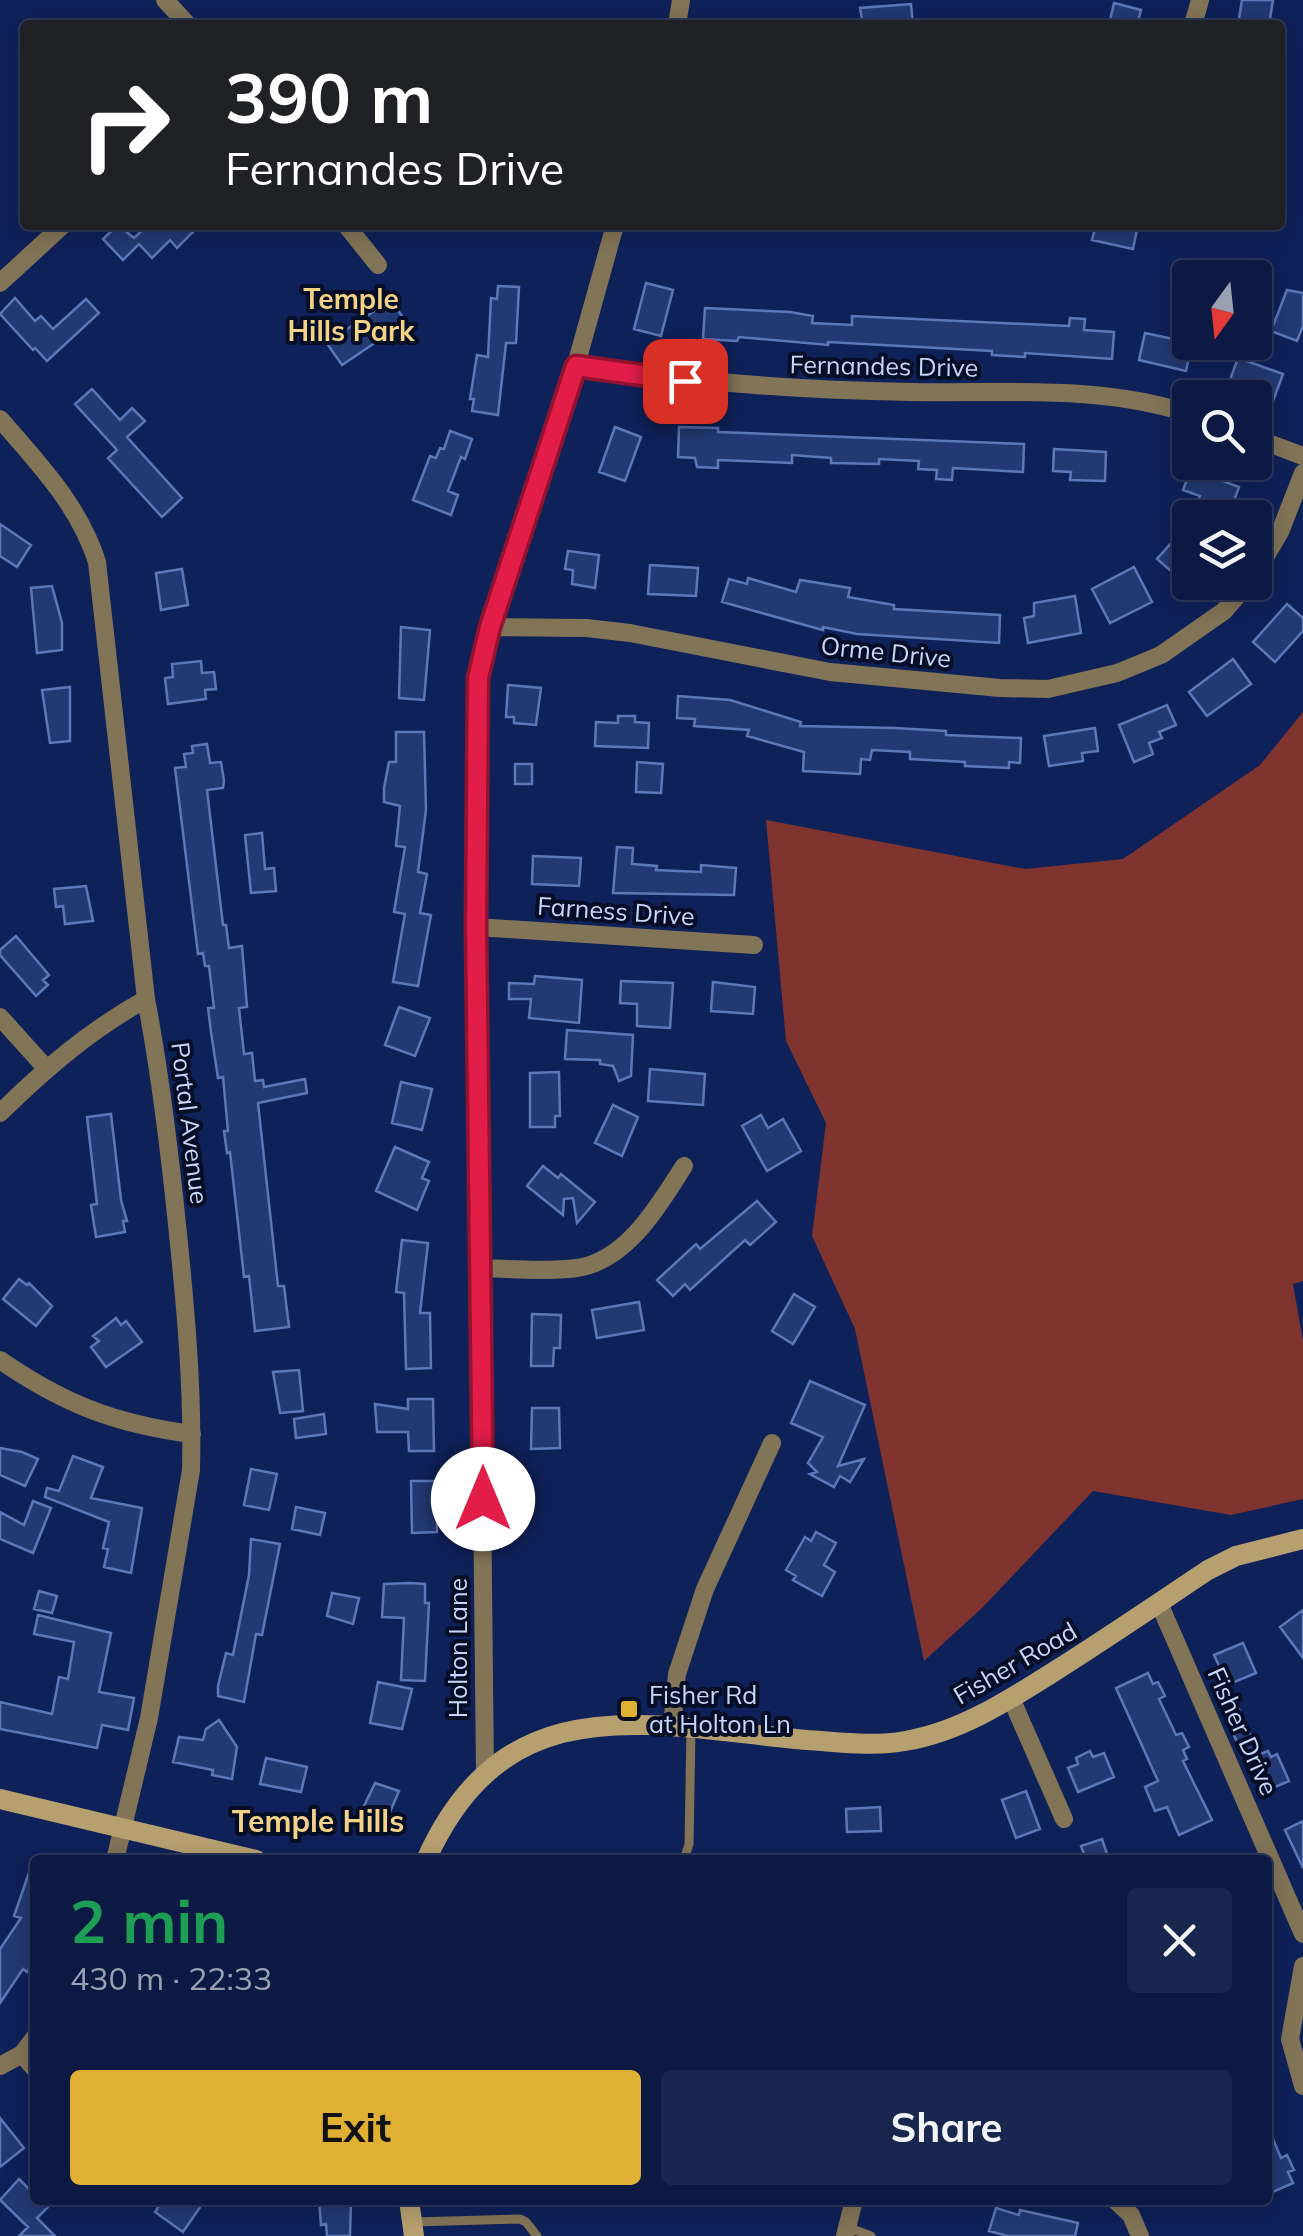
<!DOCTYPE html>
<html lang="en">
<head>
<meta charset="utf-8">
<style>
	:root { --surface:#0b1943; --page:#19264e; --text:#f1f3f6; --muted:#9aa0b2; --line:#2b385c; --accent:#e0b034 }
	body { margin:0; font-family:Mulish,sans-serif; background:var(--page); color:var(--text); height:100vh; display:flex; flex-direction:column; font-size:38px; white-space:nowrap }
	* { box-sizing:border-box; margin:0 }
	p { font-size:32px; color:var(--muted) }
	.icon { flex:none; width:55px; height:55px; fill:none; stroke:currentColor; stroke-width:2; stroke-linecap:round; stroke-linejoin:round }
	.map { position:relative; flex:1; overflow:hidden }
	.sheet { position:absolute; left:30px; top:1855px; width:1242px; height:350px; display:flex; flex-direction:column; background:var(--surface); border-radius:10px; box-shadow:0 5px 25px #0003,0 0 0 2px var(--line) }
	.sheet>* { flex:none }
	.guide { position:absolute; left:20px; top:20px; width:1265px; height:210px; border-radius:10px; box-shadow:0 5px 25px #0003,0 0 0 2px var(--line); background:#202124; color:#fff; overflow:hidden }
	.needle { width:65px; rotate:195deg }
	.buttons { position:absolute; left:1172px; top:260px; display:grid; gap:20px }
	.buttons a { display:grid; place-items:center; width:100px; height:100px; border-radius:10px; background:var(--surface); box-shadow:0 5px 25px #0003,0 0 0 2px var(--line); font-size:50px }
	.pin { position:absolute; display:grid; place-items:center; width:85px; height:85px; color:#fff; margin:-42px; border-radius:20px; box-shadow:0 5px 15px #0006 }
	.me { position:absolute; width:110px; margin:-55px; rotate:0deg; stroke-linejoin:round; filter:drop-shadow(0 0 8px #0008) }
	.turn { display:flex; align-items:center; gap:35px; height:210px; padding:0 40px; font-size:45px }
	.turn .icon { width:130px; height:130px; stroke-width:2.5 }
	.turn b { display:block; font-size:70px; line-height:85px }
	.round { display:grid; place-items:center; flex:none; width:105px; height:105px; border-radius:10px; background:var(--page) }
	.summary { display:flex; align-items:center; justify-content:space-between; height:170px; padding:0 40px }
	h1 { font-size:60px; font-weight:700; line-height:75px; color:#1e9e55 }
	.action { display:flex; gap:20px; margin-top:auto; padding:20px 40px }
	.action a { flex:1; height:115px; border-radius:10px; background:var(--accent); color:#111; font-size:40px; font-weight:700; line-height:115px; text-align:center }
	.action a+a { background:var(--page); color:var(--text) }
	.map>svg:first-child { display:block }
	.green { fill:#7f3430 }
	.building { fill:#233973; stroke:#5d78b8; stroke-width:2.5 }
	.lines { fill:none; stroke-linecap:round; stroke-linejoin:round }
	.lane { stroke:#827457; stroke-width:9 }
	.street { stroke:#827457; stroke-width:18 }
	.secondary { stroke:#b7a070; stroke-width:20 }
	.route-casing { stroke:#92132f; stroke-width:25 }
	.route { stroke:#e11d48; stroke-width:18 }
	.poi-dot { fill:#e0b034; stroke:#060e26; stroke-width:4 }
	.labels { text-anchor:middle; stroke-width:8; stroke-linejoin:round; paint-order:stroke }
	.street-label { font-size:25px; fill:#c7d7fa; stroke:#060e26 }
	.poi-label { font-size:25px; fill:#c7d7fa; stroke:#060e26; text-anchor:start }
	.neighbourhood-label { font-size:28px; font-weight:bold; fill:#f4d288; stroke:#060e26 }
	.quarter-label { font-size:30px; font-weight:bold; fill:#f4d288; stroke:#060e26 }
</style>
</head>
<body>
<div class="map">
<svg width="1303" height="2236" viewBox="0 0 1303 2236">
	<rect width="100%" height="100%" fill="#0f2159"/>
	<!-- green -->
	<path class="green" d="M1303,712V1281L1293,1284L1303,1341V1499L1231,1515L1093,1491L983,1607L924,1661L855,1329L812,1236L826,1123L786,1041L766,820L1025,869L1123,859L1260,765Z"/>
	<!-- building -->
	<path class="building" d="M1242,0H1273L1269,25H1238Z
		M1114,3L1141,10L1137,25H1109Z
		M911,4L913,25H863L860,8Z
		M118,225L134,238L148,225H200L177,248L170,240L152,258L139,244L123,260L103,239Z
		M1096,225H1138L1133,249L1092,240Z
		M646,283L673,290L661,336L634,329Z
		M498,286L519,287L516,343H506L498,415L472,411L474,399H470L477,355L488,357L491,298L497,299Z
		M1287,290L1303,293V326L1297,341L1271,331Z
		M15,298L35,321L41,316L53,329L86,299L99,313L47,361L35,348L33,350L0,314Z
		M391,300L406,322L342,365L324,339L342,327L344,331Z
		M705,308L790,312L813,316L812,323L852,325V316L1069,326L1070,318L1085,319L1084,330L1114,332L1112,359L1025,353V357L992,355V351L828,342V345L739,337L737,341L703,339Z
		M1145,333L1192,343L1186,371L1139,360Z
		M1238,358L1283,374L1273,401L1228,385Z
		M92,389L120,420L132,408L145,421L127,437L182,498L162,517L108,458L117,450L75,404Z
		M615,427L641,437L625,481L599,472Z
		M679,427L718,428V432L1024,444L1023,472L953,468L952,480L936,479L937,470L918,469L919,461L879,459V464L831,463V458L792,455V463L718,460V468L697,467L695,458L678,457Z
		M450,431L472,439L465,459L461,457L448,491L458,495L451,515L413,500L430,456L436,458L440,448L444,449Z
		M1054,449L1106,452L1105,481L1070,480L1071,472L1053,471Z
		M1191,469L1239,487L1229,515L1197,503L1200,496L1183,490Z
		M1190,522V565L1179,578L1157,559Z
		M0,524L31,545L17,567L0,556Z
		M568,551L599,555L595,588L572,584L573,570L565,569Z
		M650,565L698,568L696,596L648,594Z
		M1134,567L1152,602L1110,623L1092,589Z
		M182,569L188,605L161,610L156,573Z
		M748,578L796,592L800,580L850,588L848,597L894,605V609L1000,615L999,643L857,634L823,627V630L722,602L729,579L747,584Z
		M52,586L62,623V650L37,653L31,588Z
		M1075,596L1081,633L1028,643L1024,618L1034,616V603Z
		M1287,604L1303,618V631L1275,662L1253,642Z
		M401,627L430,630L424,700L399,698Z
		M1233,659L1251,684L1207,716L1189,692Z
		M201,661L202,673L214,672L216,689L205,690L206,699L168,704L165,678L173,677L172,664Z
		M508,685L541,688L536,725L514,723V717H506Z
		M70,687V741L50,743L42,690Z
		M678,696L730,700L801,722L800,726L895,728L946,731V735L1021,738L1020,763L1009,762V768L965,766V762L910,759V752L872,750L870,760L861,759L860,774L803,771L804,752L747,736L749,730L694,726L695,719L677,718Z
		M1167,705L1176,725L1159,732L1162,738L1149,743L1153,754L1134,762L1119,725Z
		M618,716H635V722L649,723L648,748L595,746L596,722L618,723Z
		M1095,728L1098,751L1082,753L1083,761L1049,766L1044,736Z
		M396,732H424L426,810L418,872L427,874L420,913L431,915L418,986L393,982L405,914L394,912L405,847L396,846L400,806L384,802V788L389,762H396Z
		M207,744L210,763L221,762L224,781L223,788L207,790L223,925H226L229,948L242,946L247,1007L239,1008L244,1054L252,1053L255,1081L263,1080L264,1087L305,1079L307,1093L258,1103L278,1286H284L289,1327L255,1331L249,1276L244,1277L230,1152L227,1153L224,1131H228L223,1077L218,1078L211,1032L208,1008H214L209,966H205L203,953L198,954L175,768L186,767L184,754L193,753L192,746Z
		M637,762L663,764L661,793L636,792Z
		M515,764H532V784H515Z
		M262,833L265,869L274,868L276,891L251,893L245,835Z
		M617,847L633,848L632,864L657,866L656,870L701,872V865L736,868L734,895L613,893Z
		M533,856L581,858L579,886L532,884Z
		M86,886L93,921L65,924L63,906L56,907L54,889Z
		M16,936L49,975L43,980L48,985L36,996L0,955V950Z
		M535,976L582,980L579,1023L529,1018L531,999H509V983L534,984Z
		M621,981L673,983L670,1028L637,1026V1004L620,1003Z
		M713,982L755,987L753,1014L711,1011Z
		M399,1007L430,1018L415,1056L385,1045Z
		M567,1030L633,1035L631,1076L619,1081L613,1066L600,1064V1060L565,1059Z
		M650,1069L705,1074L703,1105L648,1101Z
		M559,1072L560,1116H555V1127H530V1073Z
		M401,1082L432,1089L422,1130L392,1123Z
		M613,1105L638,1117L622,1156L595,1143Z
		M111,1114L121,1200L127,1221H123L125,1232L96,1237L91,1205L97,1204L87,1117Z
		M761,1115L768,1128L783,1119L801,1151L767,1171L742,1126Z
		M395,1147L429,1162L422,1178L429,1181L417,1210L376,1191Z
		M543,1166L558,1178L561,1174L595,1202L577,1223L573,1198L564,1199L563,1215L527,1186Z
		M757,1201L776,1222L750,1245L745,1240L690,1290L685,1284L673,1296L657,1280L696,1244L700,1249Z
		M402,1240L428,1243L420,1313H430L431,1368L406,1369L404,1293L396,1292Z
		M19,1279L27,1285L29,1283L52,1306L36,1326L3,1299Z
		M794,1294L815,1307L793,1344L772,1331Z
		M639,1302L644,1330L597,1338L592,1310Z
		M532,1314L561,1315L560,1348H554L553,1366H531Z
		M116,1318L121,1325L126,1321L142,1342L106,1367L91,1347L99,1341L93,1336Z
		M299,1370L303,1411L280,1413L273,1372Z
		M810,1381L865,1405L838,1466L864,1459L850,1482L840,1476L834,1487L810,1474L817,1472L808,1463L823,1437L791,1423Z
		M408,1399H433L434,1451H409L408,1432H377L375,1404L408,1409Z
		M532,1408H559L560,1448L531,1449Z
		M324,1414L326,1434L296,1438L294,1419Z
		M0,1448L22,1452L38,1459L25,1486L0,1475Z
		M73,1456L103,1467L91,1498L142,1508L131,1573L104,1567L108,1549L103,1548L109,1522L45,1497L47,1488L59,1491Z
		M251,1469L277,1474L269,1510L244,1505Z
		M411,1481H436L437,1532L412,1533Z
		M33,1501L51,1508L33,1553L0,1539V1512L24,1525Z
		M296,1507L325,1513L320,1535L292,1529Z
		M816,1532L836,1543L824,1565L835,1572L822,1596L793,1580L796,1576L786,1570L805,1537L811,1541Z
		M251,1539L280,1544L262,1635L256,1634L244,1702L218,1696V1686L226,1653L233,1655L249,1575Z
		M410,1583L425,1584V1603H429L425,1681L401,1680L404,1618L382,1617L384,1584Z
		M39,1591L57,1596L52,1613L34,1609Z
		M332,1593L359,1598L353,1624L327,1616Z
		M1303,1610V1658L1280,1627Z
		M38,1615L111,1633L99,1692L134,1698L128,1730L102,1725L97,1748L0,1729V1702L52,1714L59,1677L68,1679L74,1642L34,1634Z
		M1243,1643L1256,1673L1220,1688L1212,1671L1220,1668L1214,1655Z
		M1148,1673L1153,1684L1158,1682L1165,1696L1159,1699L1176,1735L1182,1733L1189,1747L1183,1750L1187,1759L1183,1761L1212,1820L1179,1835L1167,1807L1155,1811L1145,1787L1158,1781L1116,1688Z
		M378,1682L412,1689L402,1729L370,1723Z
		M1237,1705L1256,1747L1242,1753L1223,1711Z
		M219,1720L237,1747L232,1779L212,1775L213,1770L173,1762L179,1737L203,1740L206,1729Z
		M1090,1751L1093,1757L1104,1753L1114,1777L1078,1792L1068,1768L1078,1764L1076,1758Z
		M1268,1751L1271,1757L1277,1754L1289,1781L1268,1790L1250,1758Z
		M266,1758L307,1767L301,1792L260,1784Z
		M375,1783L399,1791L381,1833L356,1823Z
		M1026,1791L1040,1829L1016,1838L1002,1800Z
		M880,1807L881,1831L847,1832L846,1809Z
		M1303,1821V1868L1285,1830Z
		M1102,1839L1109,1860H1086L1081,1846Z
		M32,1864H35V1961L27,1972L23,1969L0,2003V1949L21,1918L14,1916Z
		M0,2118L24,2148L0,2167Z
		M1268,2127L1281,2158L1287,2155L1294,2170L1288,2172L1293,2183L1268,2194Z
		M19,2179L35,2195V2200H40L48,2207L37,2218L55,2236H19L28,2227L0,2200Z
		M163,2200H205L183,2232L155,2212Z
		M319,2200H351L350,2236H327L326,2224L321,2225Z
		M996,2208L1019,2215L1020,2210L1078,2223L1075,2236H1008L989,2231Z"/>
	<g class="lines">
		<!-- lane -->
		<path class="lane" d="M684,1860L689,1844L691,1728
			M413,2222L520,2219L526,2222L537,2236
			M847,2227L871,2236"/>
		<!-- street -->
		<path class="street" d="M165,0L188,25
			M677,25L681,0
			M1193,25L1200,0
			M346,225L378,265
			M0,283L63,225
			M576,365C688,382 797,390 910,392C1003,394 1100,384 1190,414
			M0,419C38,463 79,505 97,562L146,999C161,1077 170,1155 178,1234C186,1312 193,1391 191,1470L149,1718L115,1860
			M1255,438L1303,456
			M1255,574L1280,532L1303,473
			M490,627L586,628L630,633L830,672L1000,688L1048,689L1117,673L1161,655L1224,611L1249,582
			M476,927L754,945
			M0,1017L46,1068
			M0,1113C45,1069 90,1030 146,999
			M482,1268C513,1269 546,1272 577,1268C627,1261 659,1205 684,1166
			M0,1360C64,1404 115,1424 192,1434
			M1159,1603L1303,1934
			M1011,1698L1064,1819
			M672,1727L677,1674L705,1589L772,1443
			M485,1771L476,927L478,678L490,627L576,365L615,225
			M1303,1966L1290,2039L1303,2086
			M22,2054L35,2069
			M0,2066L22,2054L35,2037
			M1115,2200L1131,2215L1140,2236
			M845,2236L854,2200"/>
		<!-- secondary -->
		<path class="secondary" d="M0,1799L256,1860
			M426,1860C506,1682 649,1726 807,1740C839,1742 873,1747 905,1741C960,1732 1009,1700 1055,1671C1107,1638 1157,1604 1208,1570L1236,1556L1303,1539
			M409,2200L414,2236"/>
	</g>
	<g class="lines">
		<defs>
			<path id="route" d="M483,1499L476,927L478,678L490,627L576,366L685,381"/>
		</defs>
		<!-- route casing -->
		<use href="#route" class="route-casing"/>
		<!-- route -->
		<use href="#route" class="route"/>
	</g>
	<!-- markers -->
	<rect class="poi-dot" x="619" y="1699" width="20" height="20" rx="5"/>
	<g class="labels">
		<!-- street labels -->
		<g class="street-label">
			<text transform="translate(884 366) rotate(1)" y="9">Fernandes Drive</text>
			<text transform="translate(886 652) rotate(6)" y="9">Orme Drive</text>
			<text transform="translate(616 911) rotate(4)" y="9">Farness Drive</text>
			<text transform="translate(190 1123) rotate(83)" y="9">Portal Avenue</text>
			<text transform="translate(458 1648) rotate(-90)" y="9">Holton Lane</text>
			<text transform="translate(1015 1663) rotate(-30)" y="9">Fisher Road</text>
			<text transform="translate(1243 1731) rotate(66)" y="9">Fisher Drive</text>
		</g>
		<!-- poi labels -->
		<g class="poi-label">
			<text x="649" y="1704">Fisher Rd<tspan x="649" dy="29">at Holton Ln</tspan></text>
		</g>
		<!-- neighbourhood labels -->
		<g class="neighbourhood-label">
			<text x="351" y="309">Temple<tspan x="351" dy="32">Hills Park</tspan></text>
		</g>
		<!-- quarter labels -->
		<g class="quarter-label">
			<text x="318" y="1832">Temple Hills</text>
		</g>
	</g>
</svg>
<div class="buttons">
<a><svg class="needle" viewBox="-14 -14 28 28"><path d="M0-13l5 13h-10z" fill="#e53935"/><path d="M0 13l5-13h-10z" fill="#9aa0b2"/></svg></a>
<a><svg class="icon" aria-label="search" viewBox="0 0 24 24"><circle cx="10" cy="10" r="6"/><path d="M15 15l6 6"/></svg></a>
<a><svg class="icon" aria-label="layers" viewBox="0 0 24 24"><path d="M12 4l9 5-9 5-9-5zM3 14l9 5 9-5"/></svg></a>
</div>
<div class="pin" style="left:685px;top:381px;background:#d93025"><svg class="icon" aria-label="arrive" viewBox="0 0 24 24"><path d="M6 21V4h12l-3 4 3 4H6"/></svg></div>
<svg class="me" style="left:483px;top:1499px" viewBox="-20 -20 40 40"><circle r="19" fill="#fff"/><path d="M0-13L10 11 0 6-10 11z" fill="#e11d48"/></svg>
<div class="guide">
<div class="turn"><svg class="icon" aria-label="right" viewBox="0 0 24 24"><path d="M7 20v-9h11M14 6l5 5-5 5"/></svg><div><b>390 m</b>Fernandes Drive</div></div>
</div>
<section class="sheet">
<div class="summary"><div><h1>2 min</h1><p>430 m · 22:33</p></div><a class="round"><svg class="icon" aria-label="close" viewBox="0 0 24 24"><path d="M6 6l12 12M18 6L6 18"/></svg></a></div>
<div class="action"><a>Exit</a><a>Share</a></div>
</section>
</div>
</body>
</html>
